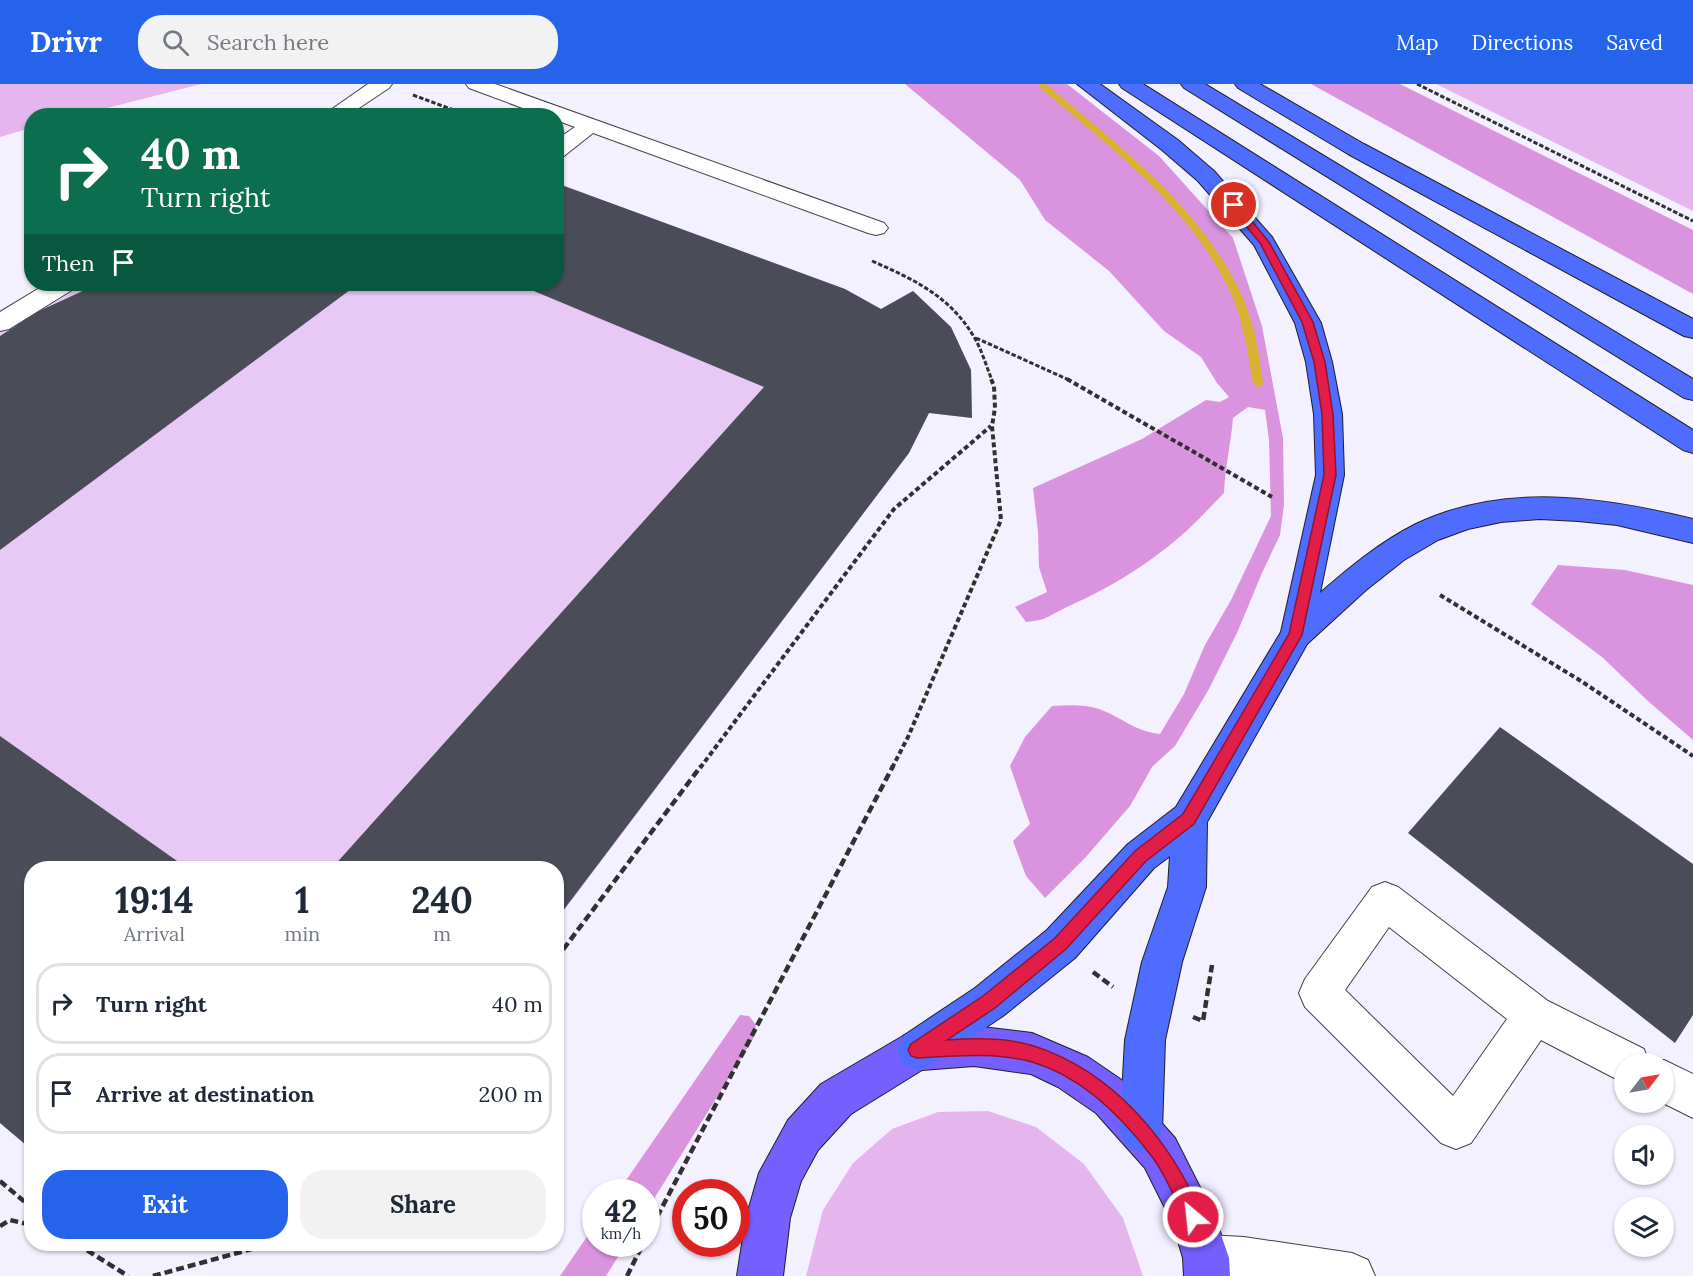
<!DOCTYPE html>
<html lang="en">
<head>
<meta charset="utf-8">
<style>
	:root { --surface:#fff; --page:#f2f2f3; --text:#1f2937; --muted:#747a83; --line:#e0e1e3; --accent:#2563eb }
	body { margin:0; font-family:Lora,serif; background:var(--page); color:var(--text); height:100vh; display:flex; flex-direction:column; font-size:22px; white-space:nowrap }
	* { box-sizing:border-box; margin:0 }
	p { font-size:20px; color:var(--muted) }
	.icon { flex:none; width:33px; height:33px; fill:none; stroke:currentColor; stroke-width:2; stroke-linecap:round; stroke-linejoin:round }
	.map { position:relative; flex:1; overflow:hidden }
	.details { position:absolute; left:24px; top:777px; width:540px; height:390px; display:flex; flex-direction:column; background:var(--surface); border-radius:24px; box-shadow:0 2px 4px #0004 }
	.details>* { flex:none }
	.banner { position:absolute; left:24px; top:24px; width:540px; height:183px; border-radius:24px; box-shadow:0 2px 4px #0004; background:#0b6e4f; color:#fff; overflow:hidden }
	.needle { width:39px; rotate:59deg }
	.tools { position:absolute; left:1614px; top:969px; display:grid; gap:12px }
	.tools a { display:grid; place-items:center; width:60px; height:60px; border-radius:50%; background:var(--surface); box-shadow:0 2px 4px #0004; font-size:30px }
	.speed { position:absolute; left:582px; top:1095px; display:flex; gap:12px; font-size:30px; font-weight:700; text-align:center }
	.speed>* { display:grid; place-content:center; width:78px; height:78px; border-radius:50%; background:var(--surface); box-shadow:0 2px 4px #0004; line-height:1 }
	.speed small { font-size:15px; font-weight:400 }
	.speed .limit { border:9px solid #d22; background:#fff; color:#111 }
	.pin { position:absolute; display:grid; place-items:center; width:51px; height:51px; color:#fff; margin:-26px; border:3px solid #fff; border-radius:50%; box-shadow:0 2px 6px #0007 }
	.me { position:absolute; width:66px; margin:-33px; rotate:332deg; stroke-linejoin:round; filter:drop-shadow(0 0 4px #0008) }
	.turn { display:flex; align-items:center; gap:21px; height:126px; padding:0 18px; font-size:27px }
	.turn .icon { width:78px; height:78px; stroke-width:2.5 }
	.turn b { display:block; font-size:42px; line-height:51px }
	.then { display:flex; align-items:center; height:57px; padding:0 18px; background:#0003; gap:12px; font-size:22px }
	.eta { display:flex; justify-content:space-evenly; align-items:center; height:102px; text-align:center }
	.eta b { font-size:36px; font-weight:700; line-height:42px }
	.cta { display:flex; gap:12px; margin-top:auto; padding:12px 18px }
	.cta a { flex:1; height:69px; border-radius:24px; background:var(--accent); color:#fff; font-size:24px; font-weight:700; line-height:69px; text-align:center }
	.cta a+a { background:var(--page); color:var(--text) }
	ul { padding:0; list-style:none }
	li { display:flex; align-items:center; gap:18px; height:81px; margin:0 12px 9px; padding:0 6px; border:3px solid var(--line); border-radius:24px }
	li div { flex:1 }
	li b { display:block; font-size:22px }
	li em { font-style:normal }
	header { display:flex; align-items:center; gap:36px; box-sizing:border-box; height:84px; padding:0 30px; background:var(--accent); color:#fff }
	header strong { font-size:28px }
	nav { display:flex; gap:33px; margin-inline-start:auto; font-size:21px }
	.search { width:420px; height:54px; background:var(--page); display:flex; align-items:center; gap:15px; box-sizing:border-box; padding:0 21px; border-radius:24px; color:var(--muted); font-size:22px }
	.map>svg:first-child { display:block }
	.green { fill:#e5b6ed }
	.forest { fill:#da94df }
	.pitch { fill:#e8c8f4 }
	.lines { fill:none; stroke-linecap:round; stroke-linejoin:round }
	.stream { fill:#d9b231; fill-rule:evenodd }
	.building { fill:#4a4d58 }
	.minor-casing { stroke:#424242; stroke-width:2 }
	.major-casing { stroke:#202020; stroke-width:2 }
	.highway-casing { stroke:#202020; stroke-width:2 }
	.path-far2 { stroke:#313131; stroke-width:3; stroke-dasharray:4.5 2; stroke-linecap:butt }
	.path-far1 { stroke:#313131; stroke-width:4; stroke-dasharray:5 3; stroke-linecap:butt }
	.path { stroke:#313131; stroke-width:4.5; stroke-dasharray:8 4; stroke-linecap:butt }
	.minor { fill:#fff; fill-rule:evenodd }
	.major { fill:#7560ff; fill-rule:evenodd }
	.highway { fill:#4e6cff; fill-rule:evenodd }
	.route { fill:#e11d48; stroke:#92132f; stroke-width:1.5 }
</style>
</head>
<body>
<header>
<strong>Drivr</strong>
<div class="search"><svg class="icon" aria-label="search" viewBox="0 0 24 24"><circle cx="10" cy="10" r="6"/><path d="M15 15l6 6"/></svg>Search here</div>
<nav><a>Map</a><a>Directions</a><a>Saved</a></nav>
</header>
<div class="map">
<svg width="1693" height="1192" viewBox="0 0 1693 1192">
	<rect width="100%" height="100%" fill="#f3f0ff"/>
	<!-- green -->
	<path class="green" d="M0,0H201L80,31L32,32L31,44L0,53Z
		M1436,0H1693V127Z
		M988,1027L1036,1043L1084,1080L1123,1134L1143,1192H806L823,1126L853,1079L892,1045L938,1028Z"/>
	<!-- forest -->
	<path class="forest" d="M905,0H1067L1159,72L1233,154L1262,242L1283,354L1284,421L1280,451L1262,489L1237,549L1209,605L1175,662L1152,683L1130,722L1085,774L1045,814L1026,792L1013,757L1030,740L1010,682L1025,653L1052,622C1068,621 1085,620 1099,625C1124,634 1131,646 1160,650L1184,610L1205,561L1231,516L1271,432L1269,356L1265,326L1248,323L1233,334C1231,359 1225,383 1224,409C1210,423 1197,438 1182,451C1147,481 1110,504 1069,522C1049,531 1049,536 1026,538L1015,523L1047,508L1039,483L1038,448L1033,404L1142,355L1206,316L1220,318L1229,313L1217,299L1201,273L1164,247L1109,187L1045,136L1020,96Z
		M1311,0H1400L1693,146V210Z
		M1558,481L1625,486L1693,501V656L1649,618L1602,573L1531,520Z
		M740,931L749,932L756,941L753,955L647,1126L646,1108H618Z
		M595,1141L596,1160H626L606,1192H560Z"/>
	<!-- pitch -->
	<path class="pitch" d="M557,99L845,205L881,225L913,207L951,243L971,286L972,334L929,329L909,369L557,836L556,784H32L31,1066L0,1039V244L71,200H556Z"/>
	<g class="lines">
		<!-- stream -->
		<path class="stream" d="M1039,0H1046C1120,63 1202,123 1243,214C1255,241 1259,271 1263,299L1262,302L1258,303L1253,299C1248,271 1244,241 1233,214C1193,124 1112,65 1039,3Z"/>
	</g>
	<!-- building -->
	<path class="building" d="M556,99L845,205L881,225L913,207L951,243L971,286L972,334L929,329L909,369L556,836V784H332L764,303L517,200H556Z
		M98,200H358L0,466V252L39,227Z
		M1500,643L1693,780V931L1675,959L1408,749Z
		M0,652L187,784H32V1066L0,1039Z"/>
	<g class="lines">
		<defs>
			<path id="minor" d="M368,0H392L389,4L347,32H322Z
				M466,0H495L884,139L888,144L884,149L876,151L868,149L593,49L564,72L556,73V56L575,43L556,36V32H544L469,4Z
				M46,200H75L72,206L9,245L0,247V228Z
				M1385,798L1398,803L1548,917L1644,965L1649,980H1624V999L1541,956L1471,1059L1456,1065L1441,1059L1305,923L1299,909L1305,895L1372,803ZM1389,843L1507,935L1453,1012L1345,906Z
				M1664,976L1693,990V1034L1661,1018H1664V980H1656Z
				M1206,1151L1244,1153L1352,1169L1368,1176L1375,1192H1195L1190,1190L1183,1174L1190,1158Z"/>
			<path id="major" d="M974,942L1032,949L1088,973L1126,999L1175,1054L1215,1133L1229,1174L1230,1192H1184L1183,1174L1173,1140L1145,1084L1096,1029L1058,1003L1031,990L974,982L922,986L851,1030L818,1066L801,1097L790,1134L783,1192H737L746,1134L759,1089L788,1036L821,1000L903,952L917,946Z"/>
			<path id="highway" d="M1077,0H1100L1178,56L1214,87L1272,153L1321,239L1332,278L1342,330L1344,391L1320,509C1350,483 1380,458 1416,440C1504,398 1602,413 1693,435V459L1617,441L1578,437L1540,435L1501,438L1468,445L1438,456L1404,476L1366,506L1307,560L1207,738L1206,803L1182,878L1165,956L1162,1047L1156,1062L1141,1068L1126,1062L1120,1047L1125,956L1142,878L1168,803L1170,772L1154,784L1075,874L1003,932L931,980L917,986L903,980L897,966L903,952L975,904L1047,846L1128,760L1176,723L1281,548L1316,391L1314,330L1306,278L1295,239L1254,161L1198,97L1162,66Z
				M1119,0H1143L1693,346V369L1683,366L1122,4Z
				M1181,0H1205L1693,295V316L1684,314L1184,4Z
				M1235,0H1260L1364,60L1693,235V254L1684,252L1348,70L1238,4Z"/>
		</defs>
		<!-- minor casing -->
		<use href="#minor" class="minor-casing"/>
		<!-- major casing -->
		<use href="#major" class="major-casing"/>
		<!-- highway casing -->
		<use href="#highway" class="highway-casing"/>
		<!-- path-far2 -->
		<path class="path-far2" d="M1417,0L1693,137
			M413,11L459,28
			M872,177C913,195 950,212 974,253C982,266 986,282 992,296
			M976,254L1069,296"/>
		<!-- path-far1 -->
		<path class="path-far1" d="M1067,295L1272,413
			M1440,511L1581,597L1693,672
			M700,684L894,425L991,342
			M892,684L908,653L1001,436L992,342L995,324L994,302L991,295"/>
		<!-- path -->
		<path class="path" d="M556,875L701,682
			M1093,888L1113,903
			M1193,933L1203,937L1212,881
			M0,1097L32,1124
			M0,1142L10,1136L32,1141
			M646,1154L893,682
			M77,1160L128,1192
			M153,1192L270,1160
			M627,1192L643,1160"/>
		<!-- minor -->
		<use href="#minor" class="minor"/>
		<!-- major -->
		<use href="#major" class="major"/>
		<!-- highway -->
		<use href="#highway" class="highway"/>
	</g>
	<!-- route -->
	<path class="route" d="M1230,119H1237L1269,158L1313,238L1325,278L1333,330L1336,391L1302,551L1194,740L1146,777L1066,865L995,924L947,956C973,954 1009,954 1034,962C1114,988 1171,1057 1203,1133L1200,1139L1193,1142L1187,1139C1176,1118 1167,1093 1153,1074C1123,1034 1081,992 1032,978C995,968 954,972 917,974L911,972L908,966L911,960L983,912L1055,854L1135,767L1183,730L1289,550L1324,391L1322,330L1314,278L1302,238L1260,159L1230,123Z"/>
</svg>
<div class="tools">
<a><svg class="needle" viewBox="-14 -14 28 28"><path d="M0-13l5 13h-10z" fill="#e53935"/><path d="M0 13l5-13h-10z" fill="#747a83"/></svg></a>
<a><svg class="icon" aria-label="sound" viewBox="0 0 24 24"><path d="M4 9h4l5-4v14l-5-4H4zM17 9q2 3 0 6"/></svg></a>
<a><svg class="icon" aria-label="layers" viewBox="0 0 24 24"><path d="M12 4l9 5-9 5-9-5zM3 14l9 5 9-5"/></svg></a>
</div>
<div class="speed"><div>42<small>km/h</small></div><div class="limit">50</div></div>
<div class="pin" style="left:1234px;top:121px;background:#d93025"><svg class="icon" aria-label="arrive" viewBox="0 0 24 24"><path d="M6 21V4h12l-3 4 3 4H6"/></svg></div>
<svg class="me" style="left:1193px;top:1133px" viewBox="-20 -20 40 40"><circle r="17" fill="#e11d48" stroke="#fff" stroke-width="3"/><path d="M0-11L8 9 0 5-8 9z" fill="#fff"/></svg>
<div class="banner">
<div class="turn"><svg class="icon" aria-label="right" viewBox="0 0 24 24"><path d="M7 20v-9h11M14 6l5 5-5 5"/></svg><div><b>40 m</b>Turn right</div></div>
<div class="then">Then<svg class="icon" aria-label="arrive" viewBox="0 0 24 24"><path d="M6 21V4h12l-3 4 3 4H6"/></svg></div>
</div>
<section class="details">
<div class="eta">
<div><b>19:14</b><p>Arrival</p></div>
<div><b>1</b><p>min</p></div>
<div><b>240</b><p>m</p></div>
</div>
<ul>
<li><svg class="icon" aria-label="right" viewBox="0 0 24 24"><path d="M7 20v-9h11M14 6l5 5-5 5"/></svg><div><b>Turn right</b></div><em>40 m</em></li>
<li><svg class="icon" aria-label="arrive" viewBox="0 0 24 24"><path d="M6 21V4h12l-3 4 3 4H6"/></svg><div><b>Arrive at destination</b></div><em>200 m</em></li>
</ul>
<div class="cta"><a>Exit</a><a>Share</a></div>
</section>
</div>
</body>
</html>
